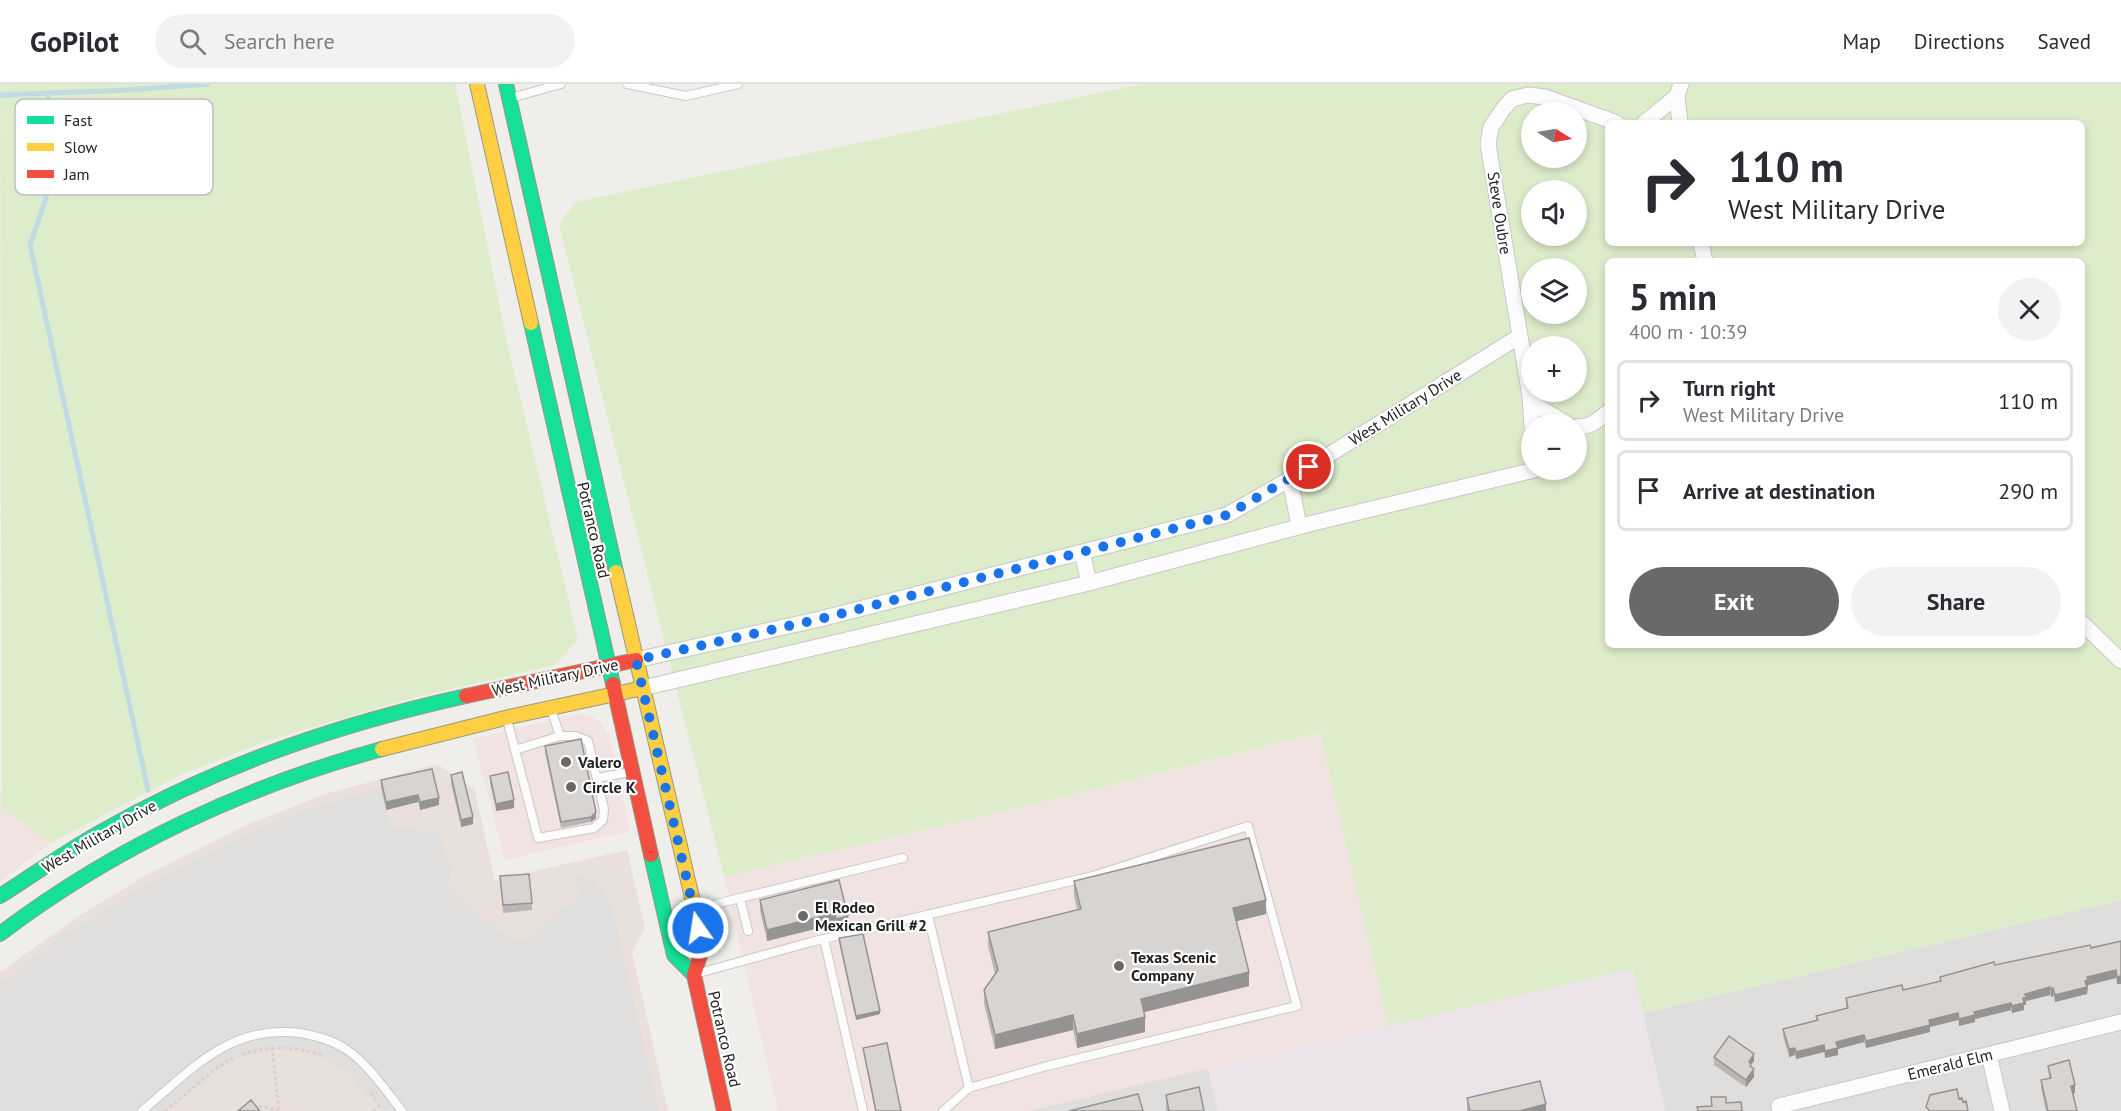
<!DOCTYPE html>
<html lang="en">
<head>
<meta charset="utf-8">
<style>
	:root { --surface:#fff; --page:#f2f2f3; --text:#2b2b33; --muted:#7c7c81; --line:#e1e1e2; --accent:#6a6968 }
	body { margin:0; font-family:"PT Sans",sans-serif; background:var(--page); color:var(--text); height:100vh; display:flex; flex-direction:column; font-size:22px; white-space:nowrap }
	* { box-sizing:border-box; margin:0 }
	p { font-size:20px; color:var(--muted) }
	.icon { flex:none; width:33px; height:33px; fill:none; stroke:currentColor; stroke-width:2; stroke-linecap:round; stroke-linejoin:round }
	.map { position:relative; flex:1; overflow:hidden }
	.panel { position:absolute; left:1605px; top:174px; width:480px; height:390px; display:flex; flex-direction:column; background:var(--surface); border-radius:9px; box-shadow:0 3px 9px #0003 }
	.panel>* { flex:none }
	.banner { position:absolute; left:1605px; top:36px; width:480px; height:126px; border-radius:9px; box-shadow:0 3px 9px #0003; background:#fff; color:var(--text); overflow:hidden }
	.needle { width:39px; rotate:101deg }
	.tools { position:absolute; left:1521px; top:18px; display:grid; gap:12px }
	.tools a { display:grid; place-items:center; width:66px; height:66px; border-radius:50%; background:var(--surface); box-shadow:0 3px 9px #0003; font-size:30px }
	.pin { position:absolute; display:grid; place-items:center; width:51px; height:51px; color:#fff; margin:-26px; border:3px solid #fff; border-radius:50%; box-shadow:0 2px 6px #0007 }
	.me { position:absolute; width:66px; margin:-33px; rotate:347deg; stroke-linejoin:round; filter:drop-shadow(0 0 4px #0008) }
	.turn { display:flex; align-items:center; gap:21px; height:126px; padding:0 24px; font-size:27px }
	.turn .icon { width:78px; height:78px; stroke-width:2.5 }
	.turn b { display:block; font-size:42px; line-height:51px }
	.round { display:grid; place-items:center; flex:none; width:63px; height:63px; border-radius:32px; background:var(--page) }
	.overview { display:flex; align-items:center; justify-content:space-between; height:102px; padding:0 24px }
	h1 { font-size:36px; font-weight:700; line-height:45px }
	.action { display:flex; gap:12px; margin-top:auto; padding:12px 24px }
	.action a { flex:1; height:69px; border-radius:36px; background:var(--accent); color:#fff; font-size:24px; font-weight:700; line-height:69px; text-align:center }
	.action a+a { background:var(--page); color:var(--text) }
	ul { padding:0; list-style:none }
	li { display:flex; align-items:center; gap:18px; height:81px; margin:0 12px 9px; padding:0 12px; border:3px solid var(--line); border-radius:9px }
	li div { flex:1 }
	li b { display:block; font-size:22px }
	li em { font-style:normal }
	header { display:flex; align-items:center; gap:36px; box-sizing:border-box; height:84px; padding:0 30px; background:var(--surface); border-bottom:2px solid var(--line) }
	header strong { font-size:28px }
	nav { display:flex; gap:33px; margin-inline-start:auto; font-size:21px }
	.search { width:420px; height:54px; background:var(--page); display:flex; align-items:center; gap:15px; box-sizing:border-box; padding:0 21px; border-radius:33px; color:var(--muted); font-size:22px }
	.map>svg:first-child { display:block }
	.residential { fill:#dfdedc }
	.commercial { fill:#f1e3e1 }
	.industrial { fill:#ede4e9 }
	.military { fill:#eae0db }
	.grass { fill:#ddeccb; fill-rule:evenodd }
	.parking { fill:#e0dfde }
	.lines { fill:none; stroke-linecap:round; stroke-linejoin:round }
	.stream { stroke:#bfdbe3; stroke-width:5 }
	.lane-casing { stroke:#c9c8c7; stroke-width:10 }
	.street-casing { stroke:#c9c8c7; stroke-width:17 }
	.fast-casing { stroke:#999a82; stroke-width:16 }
	.slow-casing { stroke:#999a82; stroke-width:16 }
	.jam-casing { stroke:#999a82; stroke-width:16 }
	.path { stroke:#dccecd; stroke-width:3; stroke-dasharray:3 3; stroke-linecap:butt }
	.lane { stroke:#fdfcfc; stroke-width:8 }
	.street { stroke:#fdfcfc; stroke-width:15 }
	.fast { stroke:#16e098; stroke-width:14 }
	.slow { stroke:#ffcf43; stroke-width:14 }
	.jam { stroke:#f24e42; stroke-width:14 }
	.wall { fill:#b9b6b5 }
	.shaded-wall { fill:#969493 }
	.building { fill:#d7d4d2; stroke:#969493; stroke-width:1.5 }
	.route { stroke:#1a73e8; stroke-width:10; stroke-dasharray:0 18 }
	.poi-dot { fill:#6a6968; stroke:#fff; stroke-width:2 }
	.labels { text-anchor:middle; stroke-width:4.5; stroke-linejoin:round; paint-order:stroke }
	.street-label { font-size:16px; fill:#222; stroke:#fff }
	.poi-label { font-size:16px; font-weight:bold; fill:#222; stroke:#fff; text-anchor:start }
	.key { fill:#fff; stroke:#bdbdbd; stroke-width:1.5 }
	.key-label { font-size:16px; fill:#222 }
</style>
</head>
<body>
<header>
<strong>GoPilot</strong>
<div class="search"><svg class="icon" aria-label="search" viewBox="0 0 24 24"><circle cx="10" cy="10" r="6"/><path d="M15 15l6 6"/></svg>Search here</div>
<nav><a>Map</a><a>Directions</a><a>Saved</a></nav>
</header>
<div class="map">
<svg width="2121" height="1027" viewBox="0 0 2121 1027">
	<rect width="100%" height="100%" fill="#f0eeeb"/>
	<!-- residential -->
	<path class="residential" d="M2121,816V1027H1665L1643,929Z
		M1208,984L1218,1027H1027Z"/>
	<!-- commercial -->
	<path class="commercial" d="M575,630L590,632L600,638L607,650L611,660L630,747L505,776L473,655Z
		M1320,649L1388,942L1027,1027H778L724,793L1073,711Z
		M0,706L51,759L0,797Z"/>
	<!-- industrial -->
	<path class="industrial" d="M1633,884L1665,1027H1218L1208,984Z"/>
	<!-- military -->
	<path class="military" d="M437,680L474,704L495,796L627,766L645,844L632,868L668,1027H0V888L82,830L143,793L244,742L325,710Z"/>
	<!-- grass -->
	<path class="grass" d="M0,0H455L506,254L578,556L554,581L409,615L269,656L176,693L51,759L2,723Z
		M1142,0H2121V816L1643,929L1633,885L1388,942L1320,649L1073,711L724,793L559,141L575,118ZM1532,28H1576V74H1532ZM1608,39H2082V159H1608ZM1532,106H1576V152H1532ZM1608,177H2082V561H1608ZM1532,184H1576V230H1532ZM1532,262H1576V308H1532ZM1532,340H1576V386H1532Z"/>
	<!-- parking -->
	<path class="parking" d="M381,703L391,743L437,748L452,786L447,802L493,842L520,860L580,811L573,789L590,796L604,808L613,827L659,1027H383L347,989L326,974L291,965L247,971L217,987L168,1027H0V900L62,852L136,807L229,758L291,731Z"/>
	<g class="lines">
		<!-- stream -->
		<path class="stream" d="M48,9L50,56L46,114L30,161L148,706
			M0,11L129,6L208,0"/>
		<defs>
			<path id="lane" d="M627,0L686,12L738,0
				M511,14L561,0
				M507,635L538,754L594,744L603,736L604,725L588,657L575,652H560L551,625
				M515,666L560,652
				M597,694L631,688
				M740,814L903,774
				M696,825L740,814L748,847
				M928,831L969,1004
				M824,855L863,1027
				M699,889L811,858L1093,792L1248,742L1297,922L1047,982L969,1004L943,1027
				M142,1027C191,986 230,940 300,949C317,952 333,956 347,966C367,979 387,1008 402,1027"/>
			<path id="street" d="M1644,39L1677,12
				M1680,39L1677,12L1681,0
				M1701,159L1705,177
				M1530,312L1532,343
				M1567,340L1537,322L1530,312L1488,60L1491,43L1504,24L1512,15L1528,11L1545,13L1617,39
				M1576,343C1591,343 1597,337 1608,328
				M1290,395L1299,442
				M1082,468L1089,499
				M2082,539L2121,577
				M636,576L820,535L1227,431L1290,395L1520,252
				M643,604L1089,499L1313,439L1534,386
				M1989,971L2002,1027
				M1780,1027L1779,1022L2121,938"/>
			<path id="fast" d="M506,0L616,488
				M531,239L613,600
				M651,771L674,871L694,891
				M0,812C36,789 71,764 108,744C222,680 339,640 466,612
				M0,850C113,764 245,702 382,665"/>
			<path id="slow" d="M477,0L531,239
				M616,488L694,822
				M382,665L509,633L643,604"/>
			<path id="jam" d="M613,600L651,771
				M466,612L636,576
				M694,822L703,862L694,891L724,1027"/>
		</defs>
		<!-- lane casing -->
		<use href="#lane" class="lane-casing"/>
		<!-- street casing -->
		<use href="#street" class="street-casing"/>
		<!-- fast casing -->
		<use href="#fast" class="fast-casing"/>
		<!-- slow casing -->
		<use href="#slow" class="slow-casing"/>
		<!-- jam casing -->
		<use href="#jam" class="jam-casing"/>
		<!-- path -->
		<path class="path" d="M272,963L279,1026
			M242,970C271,961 296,962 325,972
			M371,1009L377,1017
			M253,1021L279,1026
			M165,1027L219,982L233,974
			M373,1027L381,1021"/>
		<!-- lane -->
		<use href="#lane" class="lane"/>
		<!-- street -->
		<use href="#street" class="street"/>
		<!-- fast -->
		<use href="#fast" class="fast"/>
		<!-- slow -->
		<use href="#slow" class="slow"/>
		<!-- jam -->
		<use href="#jam" class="jam"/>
	</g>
	<!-- wall -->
	<path class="wall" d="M545,662L596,734L591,738L561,744L545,668Z
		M451,691L473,740L461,743L451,699Z
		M490,692L514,724L496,727L490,699Z
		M381,696L439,721L420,726L418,718L386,726L381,703Z
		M500,792L532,819V826L503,829Z
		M839,796L848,843L836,846L835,840L767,857L760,827V816Z
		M1074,797L1266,830L1237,837L1249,902L1144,928L1145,948L1077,964L1073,946L995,965L984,920V906L995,890L988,862V848L1077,826L1074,812Z
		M839,854L880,930L856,936L839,858Z
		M2121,857V900H2117L2116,894L2088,901L2087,910L2055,918L2053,912L2051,913L2050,911L2026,917V921H2024V926L2012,929L2011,926L1975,935V938L1959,942L1958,936L1930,943V948L1866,964L1864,958L1838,965V971L1825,974L1824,968L1796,975L1795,971L1789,973L1783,952V945L1816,936V932L1846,924V914L1903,906L1940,897V893L1995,881Z
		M863,964L901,1027H875Z
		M1714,973L1754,977L1751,981L1754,993L1746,1003L1714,981Z
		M2048,982L2075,1009H2073L2077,1027H2046L2041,1004V996L2049,994Z
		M1166,1011L1204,1027H1166Z
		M1467,1014L1546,1027H1467Z"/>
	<!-- shaded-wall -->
	<path class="shaded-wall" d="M418,711V718L386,726V718Z
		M439,714V721L420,726V718Z
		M514,716V724L496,727V720Z
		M596,728V734L591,738V733Z
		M473,733V740L461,743V736Z
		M1266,816V830L1233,838V824Z
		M835,829V840L767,857V846Z
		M848,832V843L836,846V835Z
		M2116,886V894L2088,901L2087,910L2055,918V911L2085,897L2087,893Z
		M1249,888V902L1141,929V915Z
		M2121,892V900H2117V893Z
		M2050,903V911L2026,917V921H2024V926L2012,929V922L2023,914L2025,910Z
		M2053,904V912L2051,913V905Z
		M2011,919V926L1975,935V938L1959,942V935L1974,928Z
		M880,927V930L856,936V932Z
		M1958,929V936L1930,943V948L1866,964V957L1929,936Z
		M1073,931V946L995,965V951Z
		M1145,933V948L1077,964V950Z
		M1864,951V958L1838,965V971L1825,974V967L1836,958Z
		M1824,961V968L1796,975V968Z
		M1795,964V971L1789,973V965Z
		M1754,970V977L1751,981V987L1749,978Z
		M1754,985V993L1746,1003V996Z
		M2075,1001V1009L2071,1010V1002Z
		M1546,1020V1027H1519Z"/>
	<!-- building -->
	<path class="building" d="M581,655L596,728L591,733L561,738L545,662Z
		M432,685L439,714L420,718L418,711L386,718L381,696Z
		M462,688L473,733L461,736L451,691Z
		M508,688L514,716L496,720L490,692Z
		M1249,754L1266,816L1233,824L1249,888L1141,915L1145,933L1077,950L1073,931L995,951L984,906L998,886L988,848L1081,825L1074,797Z
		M529,790L532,819L503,821L500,792Z
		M839,796L848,832L836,835L835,829L767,846L760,816Z
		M863,850L880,927L856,932L839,854Z
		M2121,857V892L2117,893L2116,886L2087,893L2088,896L2085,897L2087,903L2055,911L2053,904L2051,905L2050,903L2025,910L2026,913L2023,914L2024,919L2012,922L2011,919L1974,928L1975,931L1959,935L1958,929L1929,936L1930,941L1866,957L1864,951L1836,958L1838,964L1825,967L1824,961L1796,968L1795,964L1789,965L1783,945L1818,936L1816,932L1848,924L1846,914L1902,901L1903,906L1941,897L1940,893L1994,878L1995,881L2090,861L2091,864Z
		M1729,952L1754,970L1749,978L1751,980L1750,982L1754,985L1746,996L1714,973Z
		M887,959L901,1027H876L863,964Z
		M2069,976L2075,1001L2071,1002L2077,1027H2048L2041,996L2051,994L2048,982Z
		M1540,997L1546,1020L1519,1027H1470L1467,1014Z
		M1199,1003L1204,1027H1169L1166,1011Z
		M1957,1005L1959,1015L1962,1014L1963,1018L1966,1017L1968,1027H1930L1926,1023L1930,1011Z
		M1138,1010L1143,1027H1069Z
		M1711,1013H1726V1019L1741,1018L1742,1027H1698L1697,1023L1712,1022Z
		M251,1016L260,1027H238Z"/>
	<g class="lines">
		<!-- route -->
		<path class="route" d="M698,844L636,576L820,535L1227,431L1309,383"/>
	</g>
	<!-- markers -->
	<g class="poi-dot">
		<circle cx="566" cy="678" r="6"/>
		<circle cx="571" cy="703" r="6"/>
		<circle cx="803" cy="832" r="6"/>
		<circle cx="1119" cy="882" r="6"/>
	</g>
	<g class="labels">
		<!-- street labels -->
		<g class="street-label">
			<text transform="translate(1500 129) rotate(81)" y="6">Steve Oubre</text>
			<text transform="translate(1405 323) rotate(-32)" y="6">West Military Drive</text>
			<text transform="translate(594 446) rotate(77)" y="6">Potranco Road</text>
			<text transform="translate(555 593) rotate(-12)" y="6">West Military Drive</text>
			<text transform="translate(99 752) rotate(-30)" y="6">West Military Drive</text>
			<text transform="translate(725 955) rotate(77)" y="6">Potranco Road</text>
			<text transform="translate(1950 980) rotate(-14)" y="6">Emerald Elm</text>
		</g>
		<!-- poi labels -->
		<g class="poi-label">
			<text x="578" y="684">Valero</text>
			<text x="583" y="709">Circle K</text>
			<text x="815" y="829">El Rodeo<tspan x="815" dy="18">Mexican Grill #2</tspan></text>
			<text x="1131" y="879">Texas Scenic<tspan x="1131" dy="18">Company</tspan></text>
		</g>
	</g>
	<!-- legend -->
	<rect x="15" y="15" width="198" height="96" rx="9" class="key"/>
	<rect x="27" y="32" width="27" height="8" fill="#16e098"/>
	<rect x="27" y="59" width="27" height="8" fill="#ffcf43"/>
	<rect x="27" y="86" width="27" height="8" fill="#f24e42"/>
	<g class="key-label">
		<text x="64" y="42">Fast</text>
		<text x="64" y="69">Slow</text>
		<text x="64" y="96">Jam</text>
	</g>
</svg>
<div class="tools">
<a><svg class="needle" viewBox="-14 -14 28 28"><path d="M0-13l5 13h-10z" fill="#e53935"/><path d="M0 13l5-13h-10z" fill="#7c7c81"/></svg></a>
<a><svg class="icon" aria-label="sound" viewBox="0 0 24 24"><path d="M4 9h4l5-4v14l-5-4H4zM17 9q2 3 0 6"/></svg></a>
<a><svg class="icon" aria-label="layers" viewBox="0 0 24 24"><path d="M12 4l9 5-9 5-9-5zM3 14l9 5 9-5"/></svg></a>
<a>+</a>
<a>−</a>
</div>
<div class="pin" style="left:1309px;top:383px;background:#d93025"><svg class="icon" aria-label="arrive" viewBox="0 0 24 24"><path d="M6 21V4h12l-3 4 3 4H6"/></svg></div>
<svg class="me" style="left:698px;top:844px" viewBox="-20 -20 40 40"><circle r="17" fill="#1a73e8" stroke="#fff" stroke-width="3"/><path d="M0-11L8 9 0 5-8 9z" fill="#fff"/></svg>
<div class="banner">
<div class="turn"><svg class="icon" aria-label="right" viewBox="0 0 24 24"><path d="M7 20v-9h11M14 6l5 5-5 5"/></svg><div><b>110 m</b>West Military Drive</div></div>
</div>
<section class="panel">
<div class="overview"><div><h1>5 min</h1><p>400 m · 10:39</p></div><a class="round"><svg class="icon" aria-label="close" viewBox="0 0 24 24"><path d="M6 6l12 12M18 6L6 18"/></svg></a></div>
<ul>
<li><svg class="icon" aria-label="right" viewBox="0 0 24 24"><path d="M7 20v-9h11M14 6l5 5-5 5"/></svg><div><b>Turn right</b><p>West Military Drive</p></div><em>110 m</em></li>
<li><svg class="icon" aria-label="arrive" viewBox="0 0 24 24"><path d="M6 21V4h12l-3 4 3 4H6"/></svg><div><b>Arrive at destination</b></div><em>290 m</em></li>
</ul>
<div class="action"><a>Exit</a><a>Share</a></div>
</section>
</div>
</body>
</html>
